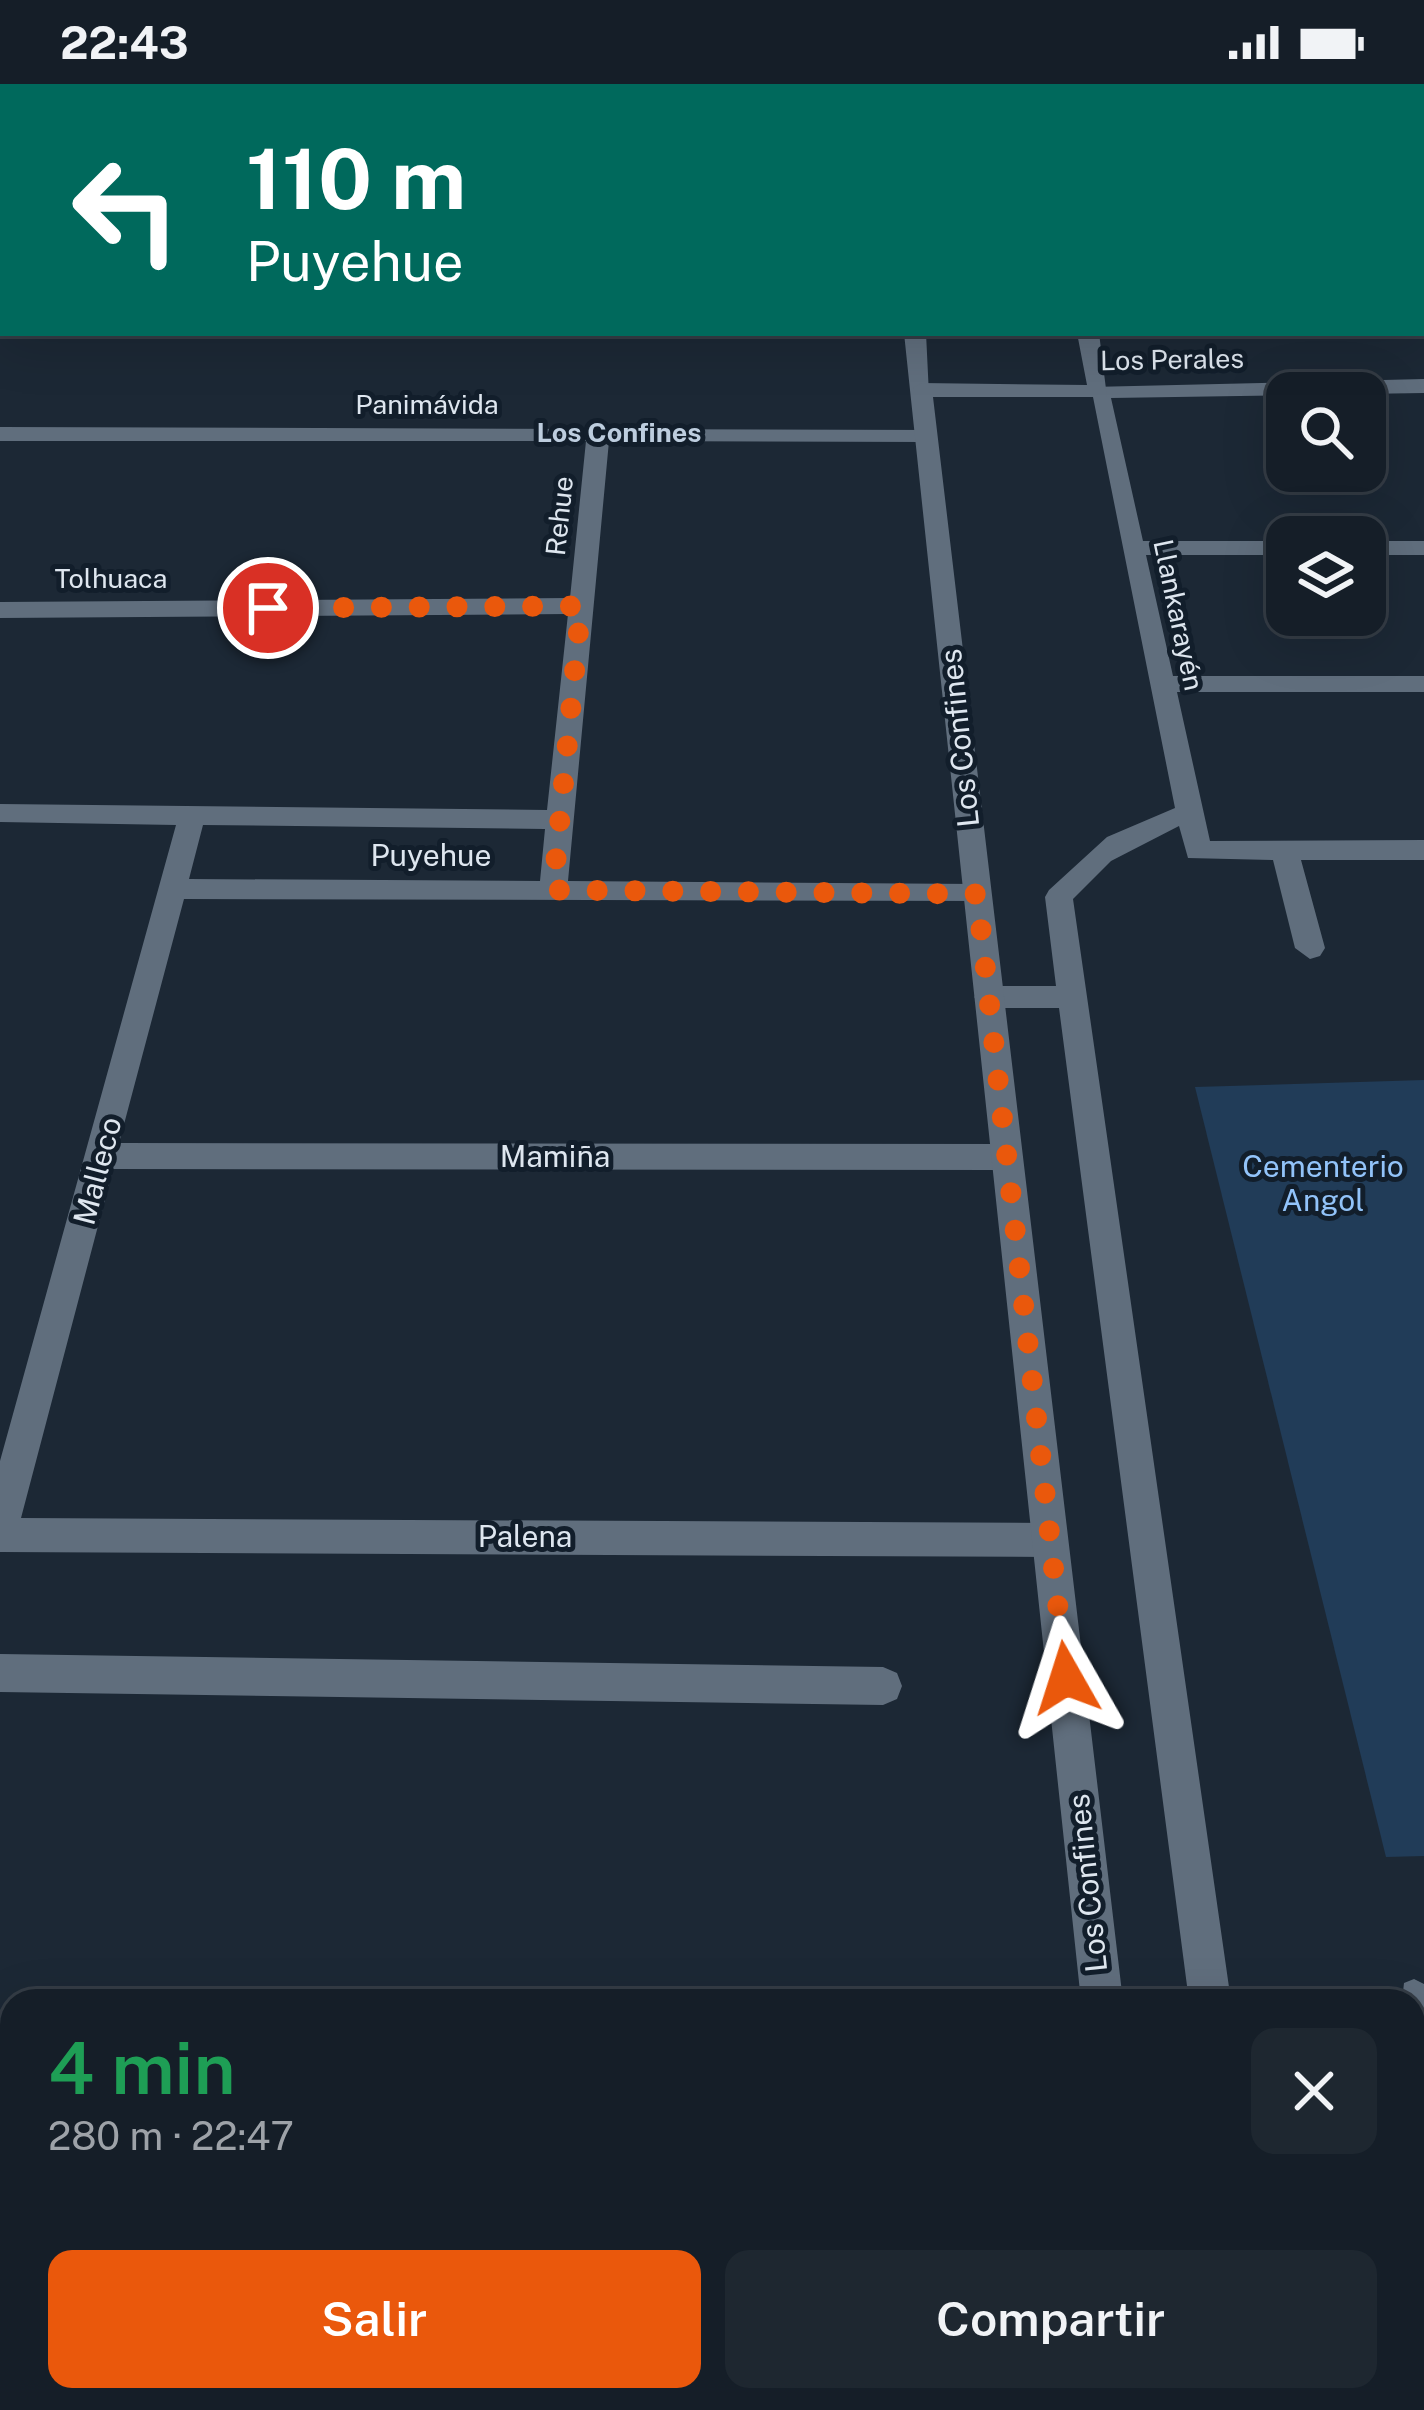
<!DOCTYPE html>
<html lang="es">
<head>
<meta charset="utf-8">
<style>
	:root { --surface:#151e28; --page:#1e2730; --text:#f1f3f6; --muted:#9da2a8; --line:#343c45; --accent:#ea580c }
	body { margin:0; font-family:"Public Sans",sans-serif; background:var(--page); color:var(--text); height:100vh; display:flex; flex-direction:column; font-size:45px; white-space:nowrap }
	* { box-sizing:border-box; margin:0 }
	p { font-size:39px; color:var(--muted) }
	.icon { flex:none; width:66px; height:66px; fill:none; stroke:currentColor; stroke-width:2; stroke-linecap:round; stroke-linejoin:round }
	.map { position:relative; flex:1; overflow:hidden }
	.panel { position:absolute; left:0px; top:1905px; width:1425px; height:423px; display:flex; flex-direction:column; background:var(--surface); border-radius:36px 36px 0 0; box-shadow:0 12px 48px #0002,0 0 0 3px var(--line) }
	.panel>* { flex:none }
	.top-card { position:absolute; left:0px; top:0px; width:1425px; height:252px; box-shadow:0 12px 48px #0002,0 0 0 3px var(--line); background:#00695c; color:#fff; overflow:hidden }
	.tools { position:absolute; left:1266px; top:288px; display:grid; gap:24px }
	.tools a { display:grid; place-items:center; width:120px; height:120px; border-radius:24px; background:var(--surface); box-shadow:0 12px 48px #0002,0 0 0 3px var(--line); font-size:60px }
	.pin { position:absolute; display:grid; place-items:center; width:102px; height:102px; color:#fff; margin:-51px; border:6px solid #fff; border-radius:50%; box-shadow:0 3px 12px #0007 }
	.me { position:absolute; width:132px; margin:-66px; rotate:354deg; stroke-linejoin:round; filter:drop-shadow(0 0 9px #0008) }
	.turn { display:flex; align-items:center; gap:42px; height:252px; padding:0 48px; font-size:54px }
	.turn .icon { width:156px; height:156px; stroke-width:2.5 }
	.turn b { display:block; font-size:84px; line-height:102px }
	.round { display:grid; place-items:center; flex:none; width:126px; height:126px; border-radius:24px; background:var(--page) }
	.headline { display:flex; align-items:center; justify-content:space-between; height:204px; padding:0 48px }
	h1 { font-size:72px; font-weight:600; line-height:90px; color:#1e9e55 }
	.action { display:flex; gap:24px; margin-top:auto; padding:24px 48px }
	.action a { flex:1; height:138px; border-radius:24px; background:var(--accent); color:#fff; font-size:48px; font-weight:600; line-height:138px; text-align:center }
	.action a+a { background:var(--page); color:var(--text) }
	.status { display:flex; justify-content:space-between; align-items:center; height:84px; padding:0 60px; background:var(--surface); direction:ltr }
	.status svg { height:33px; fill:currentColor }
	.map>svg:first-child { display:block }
	.green { fill:#213c58 }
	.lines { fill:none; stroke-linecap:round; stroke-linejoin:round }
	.path { stroke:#7d8792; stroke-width:9; stroke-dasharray:12 12; stroke-linecap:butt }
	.service { fill:#606e7d; fill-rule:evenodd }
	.minor { fill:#606e7d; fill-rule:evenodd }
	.tertiary { fill:#606e7d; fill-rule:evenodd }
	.route { stroke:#ea580c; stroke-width:21; stroke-dasharray:0 37.8 }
	.labels { text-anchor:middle; stroke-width:10; stroke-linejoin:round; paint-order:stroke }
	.far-street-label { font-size:27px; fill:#dee6ef; stroke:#121e2b }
	.far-neighbourhood-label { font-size:27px; font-weight:bold; fill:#bdcdde; stroke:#121e2b }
	.street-label { font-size:30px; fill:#dee6ef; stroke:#121e2b }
	.park-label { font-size:30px; fill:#92c3f9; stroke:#121e2b }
</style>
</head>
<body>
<div class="status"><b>22:43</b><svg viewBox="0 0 49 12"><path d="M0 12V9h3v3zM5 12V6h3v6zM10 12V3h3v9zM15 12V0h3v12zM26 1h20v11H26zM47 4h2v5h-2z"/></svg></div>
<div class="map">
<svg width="1424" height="2326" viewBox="0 0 1424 2326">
	<rect width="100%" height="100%" fill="#1c2835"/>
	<!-- green -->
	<path class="green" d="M1424,996V1772L1386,1773L1195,1003Z"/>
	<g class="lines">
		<!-- path -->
		<path class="path" d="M599,2316V2326
			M223,2326L225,2316"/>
		<!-- service -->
		<path class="service" d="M875,0H887L888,3H876Z
			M1414,1895L1424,1900V1974L1413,1967V1917H1402L1404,1899Z"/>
		<!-- minor -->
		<path class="minor" d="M904,249H926L929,311L910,306Z
			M1424,295V309L1111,314L1143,457H1287V471H1146L1173,592H1424V608H1177L1210,757L1424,756V776H1301L1325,864L1320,872L1310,875L1295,864L1273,776L1188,774L1179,742L1111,777L1073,815L1231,1917H1189L1059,924H989L974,913L989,902H1056L1045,813L1049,806L1107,753L1175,724L1091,303Z
			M0,343L934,346L937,351L926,358L609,357L568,797L977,800L991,810L987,817L184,815L119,1059L1007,1060L1023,1073L1007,1086L113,1085L21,1434L1050,1439L1063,1444L1068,1456L1063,1468L1050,1473L0,1468V1377L176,741L0,738V720L547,726L568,530L0,534V518L570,514L586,357H0ZM203,741L545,745L540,797L189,795Z
			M1365,457H1424V471H1365Z
			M0,1570L883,1583L897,1589L902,1602L897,1615L883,1621L0,1608Z
			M0,2078L12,2079V2125L0,2124Z
			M1241,2316H1289L1290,2326H1242Z"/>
		<!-- tertiary -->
		<path class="tertiary" d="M1025,0H1043V3H1025Z
			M1077,249H1099L1107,313H933L1123,1917H1081L910,306L921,299L1087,301Z
			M1123,2316H1171L1172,2326H1124Z"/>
	</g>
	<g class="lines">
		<!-- route -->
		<path class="route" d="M268,524L581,522L553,806L977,810L1066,1594"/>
	</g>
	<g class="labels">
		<!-- far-street labels -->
		<g class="far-street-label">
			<text transform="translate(1172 276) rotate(-1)" y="9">Los Perales</text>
			<text x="427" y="330">Panimávida</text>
			<text transform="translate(560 432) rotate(-84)" y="9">Rehue</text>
			<text x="111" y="504">Tolhuaca</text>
			<text transform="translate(1178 531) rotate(78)" y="9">Llankarayén</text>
		</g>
		<!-- far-neighbourhood labels -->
		<g class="far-neighbourhood-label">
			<text x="619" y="358">Los Confines</text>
		</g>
		<!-- street labels -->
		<g class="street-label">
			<text transform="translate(960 654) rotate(-96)" y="10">Los Confines</text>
			<text x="431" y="782">Puyehue</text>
			<text x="555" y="1083">Mamiña</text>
			<text transform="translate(98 1087) rotate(-75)" y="10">Malleco</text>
			<text x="525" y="1463">Palena</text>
			<text transform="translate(1088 1799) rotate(-96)" y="10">Los Confines</text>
		</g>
		<!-- park labels -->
		<g class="park-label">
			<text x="1323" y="1093">Cementerio<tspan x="1323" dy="34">Angol</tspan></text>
		</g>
	</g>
</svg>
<div class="tools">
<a><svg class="icon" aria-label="search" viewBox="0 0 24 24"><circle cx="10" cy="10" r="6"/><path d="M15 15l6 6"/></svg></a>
<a><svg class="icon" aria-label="layers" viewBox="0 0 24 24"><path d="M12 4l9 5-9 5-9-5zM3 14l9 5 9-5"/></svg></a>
</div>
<div class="pin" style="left:268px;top:524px;background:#d93025"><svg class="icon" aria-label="arrive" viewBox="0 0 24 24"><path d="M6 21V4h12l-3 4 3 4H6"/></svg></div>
<svg class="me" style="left:1066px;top:1594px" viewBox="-20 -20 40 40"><path d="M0-17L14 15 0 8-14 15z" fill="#ea580c" stroke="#fff" stroke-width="4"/></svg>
<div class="top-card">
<div class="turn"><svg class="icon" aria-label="left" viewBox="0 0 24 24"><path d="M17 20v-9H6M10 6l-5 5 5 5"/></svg><div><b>110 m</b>Puyehue</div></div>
</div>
<section class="panel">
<div class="headline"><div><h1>4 min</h1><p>280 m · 22:47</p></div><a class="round"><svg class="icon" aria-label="close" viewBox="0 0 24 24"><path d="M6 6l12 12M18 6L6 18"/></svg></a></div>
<div class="action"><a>Salir</a><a>Compartir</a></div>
</section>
</div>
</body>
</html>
